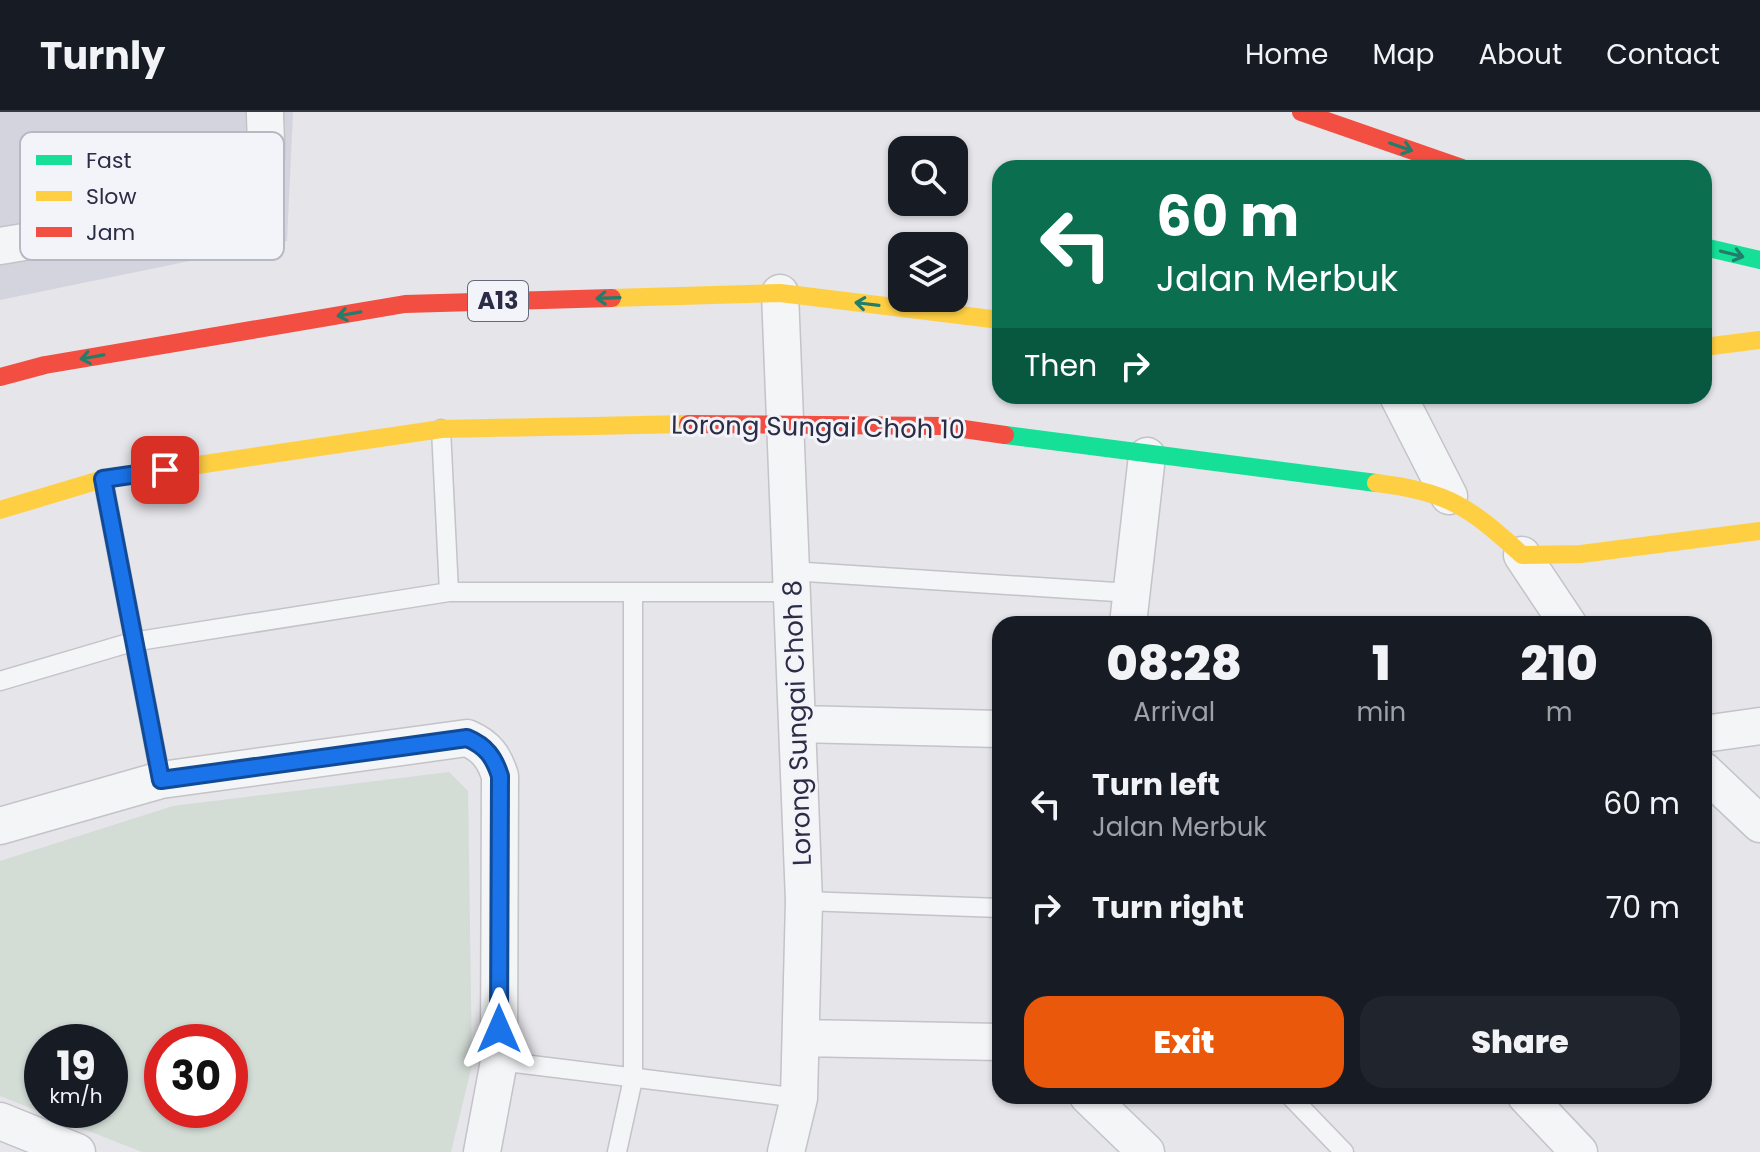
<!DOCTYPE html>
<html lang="en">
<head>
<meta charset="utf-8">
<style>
	:root { --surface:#171b24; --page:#20242c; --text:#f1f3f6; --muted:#9ea1a6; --line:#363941; --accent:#ea580c }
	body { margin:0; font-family:Poppins,sans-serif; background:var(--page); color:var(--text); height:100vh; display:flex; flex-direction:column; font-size:30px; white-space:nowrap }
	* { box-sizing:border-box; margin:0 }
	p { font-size:26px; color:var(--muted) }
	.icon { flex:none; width:44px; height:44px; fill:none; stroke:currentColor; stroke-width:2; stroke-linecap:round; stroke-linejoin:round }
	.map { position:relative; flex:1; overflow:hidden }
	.sheet { position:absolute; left:992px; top:504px; width:720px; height:488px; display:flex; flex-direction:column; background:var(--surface); border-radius:24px; box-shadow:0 2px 6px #0004 }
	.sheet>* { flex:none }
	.hud { position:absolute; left:992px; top:48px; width:720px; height:244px; border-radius:24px; box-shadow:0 2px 6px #0004; background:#0b6e4f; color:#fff; overflow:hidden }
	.controls { position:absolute; left:888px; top:24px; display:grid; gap:16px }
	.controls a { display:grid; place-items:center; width:80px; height:80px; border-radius:16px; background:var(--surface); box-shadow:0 2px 6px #0004; font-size:40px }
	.speed { position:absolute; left:24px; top:912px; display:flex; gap:16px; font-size:40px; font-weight:700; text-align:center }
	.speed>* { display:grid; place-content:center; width:104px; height:104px; border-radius:50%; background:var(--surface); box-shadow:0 2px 6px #0004; line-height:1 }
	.speed small { font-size:20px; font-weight:400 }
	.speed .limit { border:12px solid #d22; background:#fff; color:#111 }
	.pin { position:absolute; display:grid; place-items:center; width:68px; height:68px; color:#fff; margin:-34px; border-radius:16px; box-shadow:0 4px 12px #0006 }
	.me { position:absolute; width:88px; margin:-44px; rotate:0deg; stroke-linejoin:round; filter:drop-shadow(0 0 6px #0008) }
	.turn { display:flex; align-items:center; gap:28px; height:168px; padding:0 32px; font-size:36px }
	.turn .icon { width:104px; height:104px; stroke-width:2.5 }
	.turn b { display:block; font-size:56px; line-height:68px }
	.then { display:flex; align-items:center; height:76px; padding:0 32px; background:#0003; gap:16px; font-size:30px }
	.eta { display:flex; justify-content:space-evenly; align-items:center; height:136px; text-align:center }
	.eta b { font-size:48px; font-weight:800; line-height:56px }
	.action { display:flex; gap:16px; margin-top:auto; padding:16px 32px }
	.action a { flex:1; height:92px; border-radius:24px; background:var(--accent); color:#fff; font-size:32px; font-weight:800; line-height:92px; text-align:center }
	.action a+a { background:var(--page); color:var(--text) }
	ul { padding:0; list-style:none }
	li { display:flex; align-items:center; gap:24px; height:104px; padding:0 32px }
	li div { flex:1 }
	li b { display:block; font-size:30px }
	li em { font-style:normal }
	header { display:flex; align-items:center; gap:48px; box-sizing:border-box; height:112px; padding:0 40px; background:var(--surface); border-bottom:2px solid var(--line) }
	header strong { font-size:38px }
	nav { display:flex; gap:44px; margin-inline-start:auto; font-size:28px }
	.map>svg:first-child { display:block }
	.built { fill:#d3d4dd }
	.green { fill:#d3ddd6; fill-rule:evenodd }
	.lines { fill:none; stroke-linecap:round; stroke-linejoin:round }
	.lane-casing { stroke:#c3c3c8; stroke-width:21 }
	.street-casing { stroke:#c3c3c8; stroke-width:39 }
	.lane { stroke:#f4f5f7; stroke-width:18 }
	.street { stroke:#f4f5f7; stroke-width:36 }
	.fast { stroke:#16e098; stroke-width:18 }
	.slow { stroke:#ffcf43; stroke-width:18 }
	.jam { stroke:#f24e42; stroke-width:18 }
	.oneway { stroke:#217e6a }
	.route-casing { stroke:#114b97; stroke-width:20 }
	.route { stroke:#1a73e8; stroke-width:14 }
	.labels { text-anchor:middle; stroke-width:6; stroke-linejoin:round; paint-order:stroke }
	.shield { fill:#f3f4f9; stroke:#66697b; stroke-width:2 }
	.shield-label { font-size:24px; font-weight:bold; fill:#2a2d45 }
	.street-label { font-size:26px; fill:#2a2d45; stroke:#f3f4f9 }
	.key { fill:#f3f4f9; stroke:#b7b8c3; stroke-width:2 }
	.key-label { font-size:22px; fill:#2a2d45 }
</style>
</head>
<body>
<header>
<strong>Turnly</strong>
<nav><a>Home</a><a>Map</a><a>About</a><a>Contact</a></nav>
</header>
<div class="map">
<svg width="1760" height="1040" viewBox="0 0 1760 1040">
	<rect width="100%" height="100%" fill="#e5e5ea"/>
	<!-- built -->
	<path class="built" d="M0,0H293L287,129L0,188Z"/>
	<!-- green -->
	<path class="green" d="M449,660L468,679L472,953L451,1040H142L0,984V749L173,694ZM42,930H110V998H42ZM162,930H230V998H162Z"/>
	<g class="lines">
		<defs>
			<path id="lane" d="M441,317L449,480
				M103,367L161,668
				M791,459L1131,481
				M0,569L132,530L449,480H790
				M804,789L1000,796
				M499,949L799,986
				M1290,984L1344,1040
				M617,1040L633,967V480"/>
			<path id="street" d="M0,134L246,93C273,72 265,32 265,0
				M780,181L804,789L799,986L786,1040
				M1398,284L1449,384
				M1522,443L1568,512
				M1128,512L1147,344
				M798,612L1000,617
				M1704,622L1760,614
				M1704,659L1760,712
				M0,714L161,668L467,626C486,634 494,645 500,664L499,949L482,1040
				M802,926L1000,930
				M1088,984L1146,1040
				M1526,984L1579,1040
				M0,1009L77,1040"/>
		</defs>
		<!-- lane casing -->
		<use href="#lane" class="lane-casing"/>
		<!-- street casing -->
		<use href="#street" class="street-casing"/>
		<!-- lane -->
		<use href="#lane" class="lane"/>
		<!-- street -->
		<use href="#street" class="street"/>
		<!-- fast -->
		<path class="fast" d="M1704,135L1760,148
			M1005,323L1376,371"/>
		<!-- slow -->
		<path class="slow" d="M612,186L780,181L1000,208
			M1704,235L1760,228
			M1376,371C1447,379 1470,395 1522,443L1581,442L1760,419
			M0,398L103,367L441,317L688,312"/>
		<!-- jam -->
		<path class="jam" d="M1301,0L1462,56
			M0,265L45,253L405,192L612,186
			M688,312L943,314L1005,323"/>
	</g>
	<!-- one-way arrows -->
	<defs><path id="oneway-shaft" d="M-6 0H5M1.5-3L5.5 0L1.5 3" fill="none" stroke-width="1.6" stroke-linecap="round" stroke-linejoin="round" transform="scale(2)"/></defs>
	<g class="oneway">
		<use href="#oneway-shaft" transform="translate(1401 35) rotate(19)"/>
		<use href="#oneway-shaft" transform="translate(1732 142) rotate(14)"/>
		<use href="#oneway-shaft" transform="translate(608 186) rotate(178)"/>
		<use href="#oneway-shaft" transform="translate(867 192) rotate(-173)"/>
		<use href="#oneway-shaft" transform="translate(349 202) rotate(170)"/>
		<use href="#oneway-shaft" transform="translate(92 245) rotate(170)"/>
	</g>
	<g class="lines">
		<defs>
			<path id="route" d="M165,358L103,367L161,668L467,626C486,634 494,645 500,664L499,917"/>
		</defs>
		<!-- route casing -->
		<use href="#route" class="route-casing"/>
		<!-- route -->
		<use href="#route" class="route"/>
	</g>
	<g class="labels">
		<!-- shield labels -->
		<rect class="shield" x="468" y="169" width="60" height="40" rx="6"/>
		<g class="shield-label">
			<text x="498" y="197">A13</text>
		</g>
		<!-- street labels -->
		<g class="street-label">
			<text transform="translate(818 315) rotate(1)" y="9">Lorong Sungai Choh 10</text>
			<text transform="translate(797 611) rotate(-92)" y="9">Lorong Sungai Choh 8</text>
		</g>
	</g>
	<!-- legend -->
	<rect x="20" y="20" width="264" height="128" rx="12" class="key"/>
	<rect x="36" y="43" width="36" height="10" fill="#16e098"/>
	<rect x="36" y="79" width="36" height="10" fill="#ffcf43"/>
	<rect x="36" y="115" width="36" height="10" fill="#f24e42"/>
	<g class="key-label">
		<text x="86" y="56">Fast</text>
		<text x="86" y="92">Slow</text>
		<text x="86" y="128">Jam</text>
	</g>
</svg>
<div class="controls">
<a><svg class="icon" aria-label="search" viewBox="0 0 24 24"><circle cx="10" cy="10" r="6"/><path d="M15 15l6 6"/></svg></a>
<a><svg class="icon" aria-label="layers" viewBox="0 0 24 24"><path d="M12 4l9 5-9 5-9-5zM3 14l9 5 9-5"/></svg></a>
</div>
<div class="speed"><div>19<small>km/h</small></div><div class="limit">30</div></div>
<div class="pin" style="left:165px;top:358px;background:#d93025"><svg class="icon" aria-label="arrive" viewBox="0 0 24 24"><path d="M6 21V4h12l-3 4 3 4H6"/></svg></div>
<svg class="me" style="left:499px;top:917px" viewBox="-20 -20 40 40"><path d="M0-17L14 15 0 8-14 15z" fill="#1a73e8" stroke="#fff" stroke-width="4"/></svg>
<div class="hud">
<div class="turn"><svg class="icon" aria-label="left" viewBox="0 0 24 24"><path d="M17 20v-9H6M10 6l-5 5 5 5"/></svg><div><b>60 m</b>Jalan Merbuk</div></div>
<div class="then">Then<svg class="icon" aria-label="right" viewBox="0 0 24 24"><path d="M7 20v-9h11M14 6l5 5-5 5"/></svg></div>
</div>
<section class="sheet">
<div class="eta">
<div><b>08:28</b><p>Arrival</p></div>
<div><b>1</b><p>min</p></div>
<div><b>210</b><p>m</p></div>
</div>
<ul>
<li><svg class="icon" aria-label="left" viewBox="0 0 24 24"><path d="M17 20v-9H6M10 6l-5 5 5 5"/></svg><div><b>Turn left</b><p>Jalan Merbuk</p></div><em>60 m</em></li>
<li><svg class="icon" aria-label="right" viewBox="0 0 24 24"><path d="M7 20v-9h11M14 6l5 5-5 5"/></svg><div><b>Turn right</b></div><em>70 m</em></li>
</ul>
<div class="action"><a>Exit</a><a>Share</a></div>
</section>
</div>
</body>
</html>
